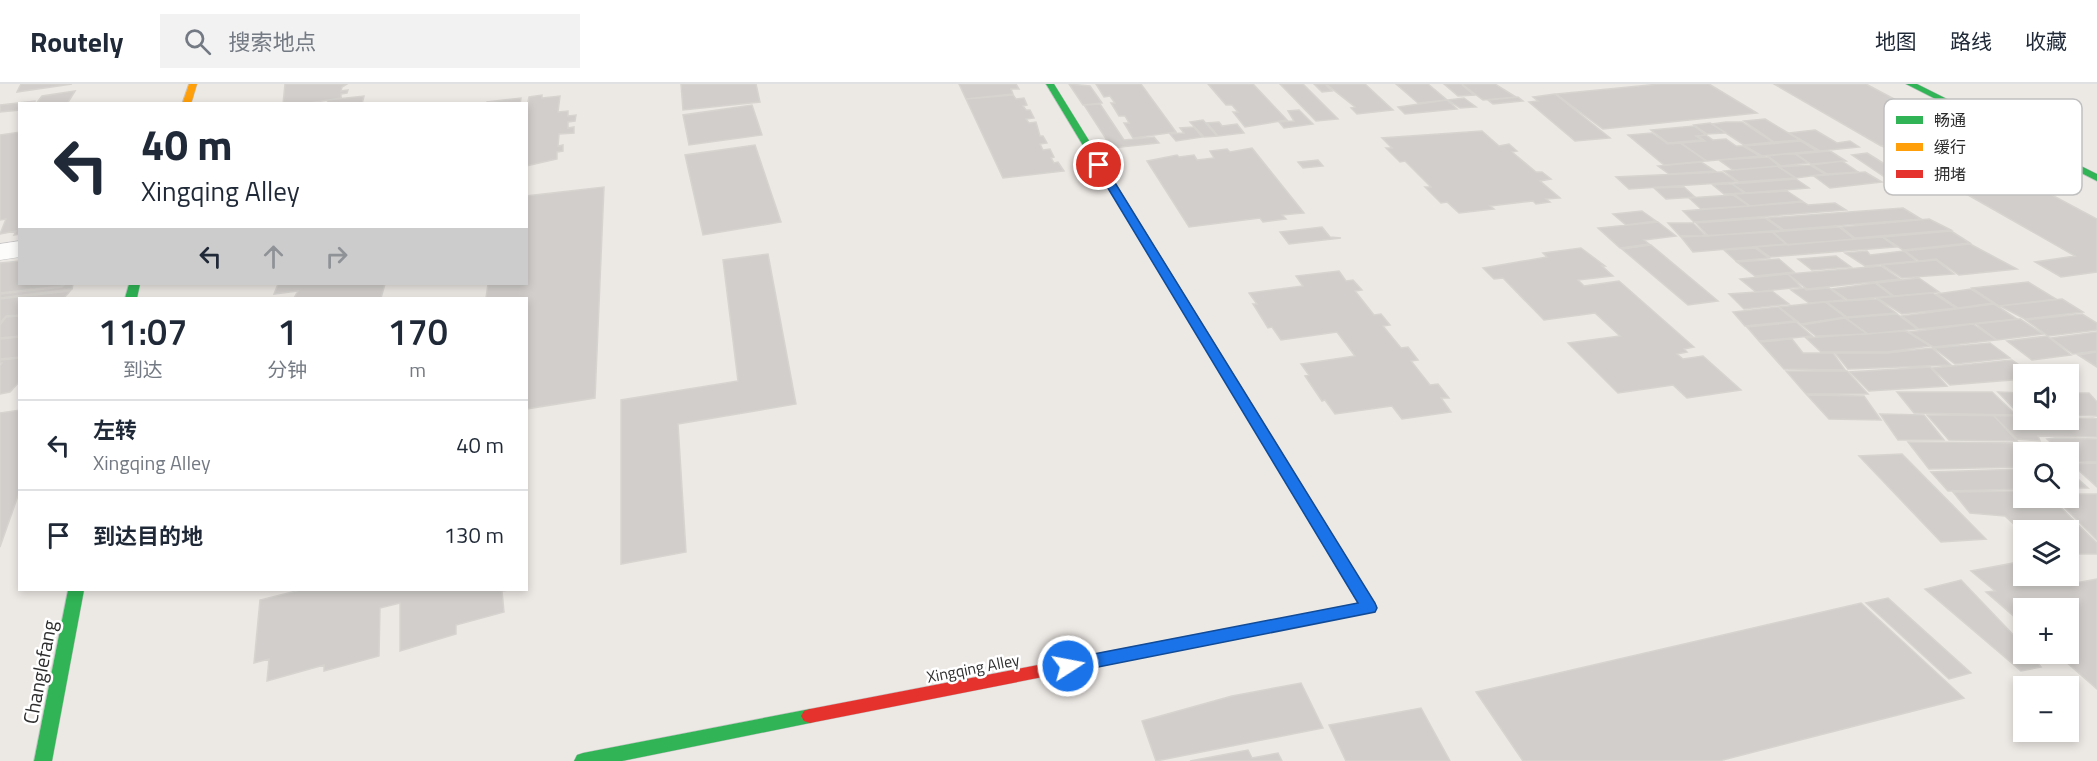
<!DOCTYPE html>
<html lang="zh">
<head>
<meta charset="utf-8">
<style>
	:root { --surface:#fff; --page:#f2f2f3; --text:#1f2937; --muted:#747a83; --line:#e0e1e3 }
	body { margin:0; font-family:"Titillium Web","Noto Sans SC",sans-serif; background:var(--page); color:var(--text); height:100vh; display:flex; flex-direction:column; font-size:22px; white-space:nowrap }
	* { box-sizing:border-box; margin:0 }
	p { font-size:20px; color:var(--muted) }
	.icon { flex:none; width:33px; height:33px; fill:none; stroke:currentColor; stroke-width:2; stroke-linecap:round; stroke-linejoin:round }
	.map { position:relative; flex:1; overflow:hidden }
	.drawer { position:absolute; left:18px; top:213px; width:510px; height:294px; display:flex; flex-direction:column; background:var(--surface); border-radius:0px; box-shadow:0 3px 9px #0003 }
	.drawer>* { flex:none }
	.banner { position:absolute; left:18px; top:18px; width:510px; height:183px; border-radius:0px; box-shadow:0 3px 9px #0003; background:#fff; color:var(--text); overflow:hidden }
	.fabs { position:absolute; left:2013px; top:280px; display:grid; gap:12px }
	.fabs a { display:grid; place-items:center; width:66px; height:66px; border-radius:0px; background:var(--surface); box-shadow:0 3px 9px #0003; font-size:30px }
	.pin { position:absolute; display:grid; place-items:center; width:51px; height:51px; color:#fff; margin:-26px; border:3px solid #fff; border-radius:50%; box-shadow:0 2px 6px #0007 }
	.me { position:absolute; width:66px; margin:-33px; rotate:79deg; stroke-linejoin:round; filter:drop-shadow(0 0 4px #0008) }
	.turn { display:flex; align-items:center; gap:21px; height:126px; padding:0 24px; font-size:27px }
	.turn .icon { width:78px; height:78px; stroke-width:2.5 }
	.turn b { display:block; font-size:42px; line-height:51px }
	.lanes { display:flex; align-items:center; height:57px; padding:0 24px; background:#0003; justify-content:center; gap:30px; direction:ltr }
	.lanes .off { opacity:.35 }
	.eta { display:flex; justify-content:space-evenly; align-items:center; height:102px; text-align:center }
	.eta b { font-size:36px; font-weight:600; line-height:42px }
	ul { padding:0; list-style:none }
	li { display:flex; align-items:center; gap:18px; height:90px; padding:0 24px; border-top:2px solid var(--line) }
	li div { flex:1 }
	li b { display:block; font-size:22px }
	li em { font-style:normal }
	header { display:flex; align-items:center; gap:36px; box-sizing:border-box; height:84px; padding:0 30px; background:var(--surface); border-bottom:2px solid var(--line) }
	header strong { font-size:28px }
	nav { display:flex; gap:33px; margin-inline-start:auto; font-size:21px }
	.search { width:420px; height:54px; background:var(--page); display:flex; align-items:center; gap:15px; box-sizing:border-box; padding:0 21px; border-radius:0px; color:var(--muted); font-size:22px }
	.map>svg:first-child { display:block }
	.building { fill:#d1cecb; stroke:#d7d4d0; stroke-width:1.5 }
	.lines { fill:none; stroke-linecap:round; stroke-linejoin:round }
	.street-casing { stroke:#c5c4c5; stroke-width:1 }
	.fast-casing { stroke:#c5c4c5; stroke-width:1 }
	.slow-casing { stroke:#c5c4c5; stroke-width:1 }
	.jam-casing { stroke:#c5c4c5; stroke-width:1 }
	.street { fill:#fcfcfb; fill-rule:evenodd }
	.fast { fill:#30b455; fill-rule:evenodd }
	.slow { fill:#ff9f0a; fill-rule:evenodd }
	.jam { fill:#e5322d; fill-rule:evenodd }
	.route { fill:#1a73e8; stroke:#114b97; stroke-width:1.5 }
	.labels { text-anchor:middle; stroke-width:5; stroke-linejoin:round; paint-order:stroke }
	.street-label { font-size:16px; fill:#2e2e2e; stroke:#fff }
	.near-street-label { font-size:20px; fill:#2e2e2e; stroke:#fff }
	.key { fill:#fff; stroke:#c0c0c0; stroke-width:1.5 }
	.key-label { font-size:16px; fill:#2e2e2e }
</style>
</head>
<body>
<header>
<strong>Routely</strong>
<div class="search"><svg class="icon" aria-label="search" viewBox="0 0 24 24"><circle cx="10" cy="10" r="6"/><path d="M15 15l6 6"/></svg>搜索地点</div>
<nav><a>地图</a><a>路线</a><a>收藏</a></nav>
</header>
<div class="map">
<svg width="2097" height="677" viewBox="0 0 2097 677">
	<rect width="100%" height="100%" fill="#ece8e4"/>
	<!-- building -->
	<path class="building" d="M21,0H72L17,8Z
		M285,0H347L342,3L341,7L348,6L347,9L341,10V14L302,20H283Z
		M681,0H756L760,18L683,26Z
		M959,0H1016L1019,5H1011L1013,10L966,15Z
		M1069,0L1090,2L1102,19L1083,21Z
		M1096,0H1141L1176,48L1133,54L1124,39H1129L1125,32H1119L1111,19H1115L1110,12L1104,13Z
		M1208,0H1253L1287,36L1245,43L1233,28H1238L1232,21H1226Z
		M1280,0H1303L1338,35L1316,37Z
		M1314,0H1325L1332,7L1322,8Z
		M1326,0H1365L1393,26L1357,30L1351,24L1355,23Z
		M1396,0H1428L1447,16L1418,19Z
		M1444,0H1461L1474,11L1458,12Z
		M1467,0H1495L1516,13L1483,16L1463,1Z
		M1660,0H1709L1757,29L1603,45L1556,10Z
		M1774,0H1866L1964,52L1881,62Z
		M75,7L67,20H36L42,12Z
		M1555,10L1610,54L1575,57L1529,18L1538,17L1533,13Z
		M542,11V14L560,12L558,28L568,27V32L576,31L575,37L568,38V44L574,43V49L559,50L558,62L563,61V67L557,68V75L526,82V28L529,13Z
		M1013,11L1016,15L1024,14L1027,21L1023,22L1026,26H1030L1034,34L1026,35L1029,39L1036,38L1040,52H1043L1047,59L1040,60L1043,66L1050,65L1054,73L1051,74L1054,79L1058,78L1064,87L1003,94L966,15Z
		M364,12L362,20H327L328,16Z
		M1518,13L1523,17L1493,20L1488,16Z
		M521,14L520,20H487V18Z
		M1464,14L1476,23L1460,24L1448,16Z
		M1447,16L1457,25L1405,30L1398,23Z
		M35,17V20H20V26L0,28V21Z
		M1100,20L1124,56L1154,53L1159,59L1112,64L1084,21Z
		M752,21L762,51L689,61L683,31Z
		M1299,26L1313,40L1284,44L1279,38L1294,37L1288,27Z
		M1765,35L1800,56L1774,58L1744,37Z
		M1203,36L1217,52L1204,53L1190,38Z
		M1219,38L1222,42L1237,40L1244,49L1218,52L1207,39Z
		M1726,38H1742L1773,58L1744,61L1712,40Z
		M1710,39L1726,49L1707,50L1694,41Z
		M1694,42L1706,51L1696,52L1702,56L1668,59L1651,46Z
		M1194,43L1202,53L1176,57L1170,50L1184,49L1180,44Z
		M1815,46L1837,59L1850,57L1859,63L1820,67L1789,49Z
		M1482,47L1499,62L1509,60L1517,67L1512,68L1536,88H1542L1551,95L1540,97L1560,114L1546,115L1550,118L1536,120L1533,117L1490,122L1494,125L1459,129L1447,118L1441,119L1425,103H1431L1405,77L1400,78L1386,64H1392L1382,54Z
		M20,48V150L14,151L16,147L0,150L6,135L0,136V51Z
		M1652,49L1668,60L1680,59L1706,77L1664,81L1628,51Z
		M1706,51L1713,56L1726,55L1736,62H1743L1760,72L1707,77L1681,59L1705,57L1698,52Z
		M1947,55L2097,135V188L2061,193L2035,178L2075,172L1882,62Z
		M1801,57L1817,67L1762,72L1745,62Z
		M755,61L781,138L703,151L685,71Z
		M1252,64L1304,129L1282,131L1286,135L1263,138L1260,134L1189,143L1147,77L1177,71L1179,73L1194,71L1197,76L1214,74L1210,67L1227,65L1230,68Z
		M1830,67L1846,77L1811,80L1796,70Z
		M1867,69L1917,100L1898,102L1852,71Z
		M1785,70H1795L1808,79L1781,82L1768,72Z
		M1768,73L1779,82L1733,86L1719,76Z
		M1318,76L1323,82L1303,84L1298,78Z
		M1842,77L1858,88L1827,90L1812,81Z
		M1701,78L1715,87L1669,90L1658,82Z
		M1810,81L1825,90L1796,94L1779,83Z
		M1777,82L1795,94L1739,98L1724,87Z
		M1722,88L1737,98L1629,105L1616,93Z
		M1865,88L1882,98L1830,104L1814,92Z
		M1796,95L1809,104L1746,109L1732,100Z
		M1724,100H1732L1744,109L1724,110L1713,101Z
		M604,103L595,314L526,325V214H486L488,200H526V112Z
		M1684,103L1695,113L1666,115L1654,104Z
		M1787,107L1802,117L1750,122L1734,110Z
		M1733,111L1749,122L1701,125L1689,114Z
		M1803,118L1808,121L1835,119L1846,126L1694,138L1683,127Z
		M1903,124L1921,135L1784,146L1767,134Z
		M1642,127L1656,137L1626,141L1613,130Z
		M1765,134L1782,146L1708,152L1696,139Z
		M1929,135L1951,146L1855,154L1841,143Z
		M1658,138L1676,152L1644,156L1649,160L1620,164L1598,144Z
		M1668,139H1693L1706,152H1680Z
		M1322,143L1330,153L1341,154L1289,160L1280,148Z
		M1839,143L1854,155L1788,161L1773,148Z
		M1951,147L1970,159L1903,166L1883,153Z
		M1772,148L1786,160L1693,168L1681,153Z
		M1882,153L1896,163L1770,173L1756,163Z
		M1970,160L2017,185L1959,191L1936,175L1919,177L1905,167Z
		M1651,161L1718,217L1688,221L1622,165Z
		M1581,164L1605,182H1602L1613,192L1578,196L1584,202L1619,197L1694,263L1684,265L1687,268L1677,270L1683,275L1703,272L1741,306L1687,314L1673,301L1618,309L1568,259L1620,252L1595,229L1544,236L1503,194L1494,195L1483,184L1547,173L1543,169Z
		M1755,164L1769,174L1736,177L1724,166Z
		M1867,167L1870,171L1904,167L1916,177L1865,182L1845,169Z
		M768,170L796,320L678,340L686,468L621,480V316L738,297L723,176Z
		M1836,172L1851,183L1812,186L1798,175Z
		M1779,175L1794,188L1755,192L1737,178Z
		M1936,176L1954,190L1902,194L1882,181Z
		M20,177V200H63L61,202L0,209V179Z
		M1881,182L1900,195L1807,205L1788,190Z
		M1339,187L1346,197L1353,196L1362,206L1355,207L1374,231L1381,230L1390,241L1383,242L1401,264L1408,263L1418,276L1411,277L1430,301L1438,300L1449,314H1441L1451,328L1402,335L1392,322L1335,330L1325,316L1322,317L1305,292L1309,291L1301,280L1355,272L1337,248L1281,256L1272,243L1268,244L1253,220H1257L1249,209L1303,202L1296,192Z
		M1788,190L1801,203L1756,208L1740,195Z
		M1919,194L1939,208L1894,212L1877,199Z
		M2028,198L2056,215L1999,222L1972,204Z
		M1875,199L1892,212L1848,216L1832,205Z
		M65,200H73L72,205L0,214V210L62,203Z
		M278,200H385L381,214H294L298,207L274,210Z
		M1804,204L1806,206L1829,204L1845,216L1809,219L1791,206Z
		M1971,205L1993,219L1958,224L1937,210Z
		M70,207L64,214H20V231L6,232L0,239V215Z
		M1772,207L1789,220L1744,225L1729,210Z
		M1933,209L1956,224L1902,230L1877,214Z
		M1877,215L1896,229L1847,233L1827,218Z
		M2062,215L2083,228L2025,235L2000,222Z
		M1825,218L1845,233L1801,240L1779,223Z
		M1994,220L2017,235L1919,245L1902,232Z
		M1778,223L1795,237L1745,242L1733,228Z
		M1897,230L1917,245L1868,250L1846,234Z
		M2082,230L2097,239V246L2048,252L2026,236Z
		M20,232V252L0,254V241L6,233Z
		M1845,234L1867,250L1816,252L1802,241Z
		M2020,235L2043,250L1997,256L1976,240Z
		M1796,238L1812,252L1759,257L1747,243Z
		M1973,240L1996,256L1933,263L1909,248Z
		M1906,247L1930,262L1887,268H1821L1806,254Z
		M2097,248V267L2073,270L2051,254Z
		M2047,252L2071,271L2032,276L2007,257Z
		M20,253V273L0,275V255Z
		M1792,255L1803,269H1833L1845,286L1784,285L1760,258Z
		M1990,259L2010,274L1955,280L1934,264Z
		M1932,264L1951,281L1848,285L1835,269H1887Z
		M2097,268V283L2078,271Z
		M20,274V297L10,308L0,310V282L2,279H0V276Z
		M2012,276L2034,291H2024V295L1950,301L1932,284Z
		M1930,283L1947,302L1869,307L1850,288Z
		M1786,287H1847L1868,310H1806Z
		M1897,308H1992L2016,331L1914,329Z
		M1998,308L2024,309V331H2020Z
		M2068,309H2089L2097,318V332L2068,331Z
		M1807,311L1864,312L1881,336L1829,335Z
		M20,326V406L0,463V329Z
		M1880,330L1924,331L1944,356H1898Z
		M1927,331L2024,332V336L2093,334L2097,335V353L2038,352L2040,357L2017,355L1994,332L2017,357L1949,356Z
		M2055,354L2097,355V378H2071L2068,369H2062L2047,355Z
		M1908,358L2042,359L2052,369H2024V383L1929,385Z
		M1902,370L1986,455L1941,458L1859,372Z
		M2097,379V403L2074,382L2075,380Z
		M2024,385V405L1948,407L1931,388Z
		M2068,386L2088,404H2068Z
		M2024,407V414H2051L2097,459V470H2068V447H2024V450L2005,432L1970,429L1953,408Z
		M2068,410H2097V456L2055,414H2068Z
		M2024,477V492H2060L2070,500L2097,495V605L2057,570H2068V525H2024V541L1986,508L1995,507L1971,487Z
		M1961,496L2024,562V570H2031L2041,583L2021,587L1925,505Z
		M300,506H509L502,507L504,528L456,541V550L400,567V519L380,524L379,572L324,587V581L267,597L269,575L254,579L260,516Z
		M1888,514L1971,589L1949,595L1866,519Z
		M1861,519L1964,614L1719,677H1523L1476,608Z
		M1301,599L1323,644L1156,677L1142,637L1232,612Z
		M1421,624L1450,677H1346L1329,641Z
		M1248,666L1252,674L1278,669L1282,677H1190Z"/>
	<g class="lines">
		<defs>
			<path id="street" d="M20,157V173L0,176V160Z"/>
			<path id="fast" d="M1046,0H1054L1273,354L1271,357H1261L1259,354Z
				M1906,0H1917L2097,90V97Z
				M129,200H140L137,214H125Z
				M68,506H84L52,677H34Z
				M810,625L816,627L819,632L816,637L810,639L622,677H574L577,671L583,669Z"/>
			<path id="slow" d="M189,0H197L191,20H182Z
				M1266,350L1273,354L1377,523L1375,527L1369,529L1225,557L1219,555L1217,551L1219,547L1358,519L1259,354Z"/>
			<path id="jam" d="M1225,545L1231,547L1233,551L1231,555L1225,557L810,639L804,637L801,632L804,627L810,625Z"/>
		</defs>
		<!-- street casing -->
		<use href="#street" class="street-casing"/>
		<!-- fast casing -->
		<use href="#fast" class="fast-casing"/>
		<!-- slow casing -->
		<use href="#slow" class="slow-casing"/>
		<!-- jam casing -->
		<use href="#jam" class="jam-casing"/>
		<!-- street -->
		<use href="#street" class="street"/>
		<!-- fast -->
		<use href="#fast" class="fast"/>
		<!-- slow -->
		<use href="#slow" class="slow"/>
		<!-- jam -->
		<use href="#jam" class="jam"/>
	</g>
	<!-- route -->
	<path class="route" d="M1096,79L1104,81L1375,519L1377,524L1375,528L1068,589L1062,587L1060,582L1062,577L1068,575L1358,519L1094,81Z"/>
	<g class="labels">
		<!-- street labels -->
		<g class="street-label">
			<text transform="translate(973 584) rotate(-11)" y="6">Xingqing Alley</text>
		</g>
		<!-- near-street labels -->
		<g class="near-street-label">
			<text transform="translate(40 588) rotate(-79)" y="7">Changlefang</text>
		</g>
	</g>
	<!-- legend -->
	<rect x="1884" y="15" width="198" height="96" rx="9" class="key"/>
	<rect x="1896" y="32" width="27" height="8" fill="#30b455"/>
	<rect x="1896" y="59" width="27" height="8" fill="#ff9f0a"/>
	<rect x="1896" y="86" width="27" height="8" fill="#e5322d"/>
	<g class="key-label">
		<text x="1934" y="42">畅通</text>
		<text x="1934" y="69">缓行</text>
		<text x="1934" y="96">拥堵</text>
	</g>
</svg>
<div class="fabs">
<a><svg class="icon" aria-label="sound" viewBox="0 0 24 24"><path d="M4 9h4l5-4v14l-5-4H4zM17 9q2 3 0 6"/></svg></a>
<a><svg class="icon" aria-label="search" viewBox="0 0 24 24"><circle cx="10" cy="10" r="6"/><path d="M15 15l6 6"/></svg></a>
<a><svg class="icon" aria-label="layers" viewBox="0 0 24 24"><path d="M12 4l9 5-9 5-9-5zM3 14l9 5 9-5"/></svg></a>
<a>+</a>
<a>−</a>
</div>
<div class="pin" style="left:1099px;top:81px;background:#d93025"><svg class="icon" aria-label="arrive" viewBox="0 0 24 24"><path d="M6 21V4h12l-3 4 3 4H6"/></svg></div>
<svg class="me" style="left:1068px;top:582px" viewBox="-20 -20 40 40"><circle r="17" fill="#1a73e8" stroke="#fff" stroke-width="3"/><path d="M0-11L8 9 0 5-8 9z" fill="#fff"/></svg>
<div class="banner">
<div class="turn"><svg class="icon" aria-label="left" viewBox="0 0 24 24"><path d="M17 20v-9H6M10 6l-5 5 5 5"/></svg><div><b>40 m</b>Xingqing Alley</div></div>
<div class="lanes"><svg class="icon" aria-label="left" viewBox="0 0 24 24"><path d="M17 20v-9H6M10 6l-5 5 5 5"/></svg><svg class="icon off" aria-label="ahead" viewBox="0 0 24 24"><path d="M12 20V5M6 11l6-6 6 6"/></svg><svg class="icon off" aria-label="right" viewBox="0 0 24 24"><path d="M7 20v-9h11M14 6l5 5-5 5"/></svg></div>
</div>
<section class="drawer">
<div class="eta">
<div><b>11:07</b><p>到达</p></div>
<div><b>1</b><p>分钟</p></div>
<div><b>170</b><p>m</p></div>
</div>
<ul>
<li><svg class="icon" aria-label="left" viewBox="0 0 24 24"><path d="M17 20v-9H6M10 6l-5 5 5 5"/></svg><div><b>左转</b><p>Xingqing Alley</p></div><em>40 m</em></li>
<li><svg class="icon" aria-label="arrive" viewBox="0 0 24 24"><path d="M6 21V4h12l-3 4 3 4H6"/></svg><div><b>到达目的地</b></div><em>130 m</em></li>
</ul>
</section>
</div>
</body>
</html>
